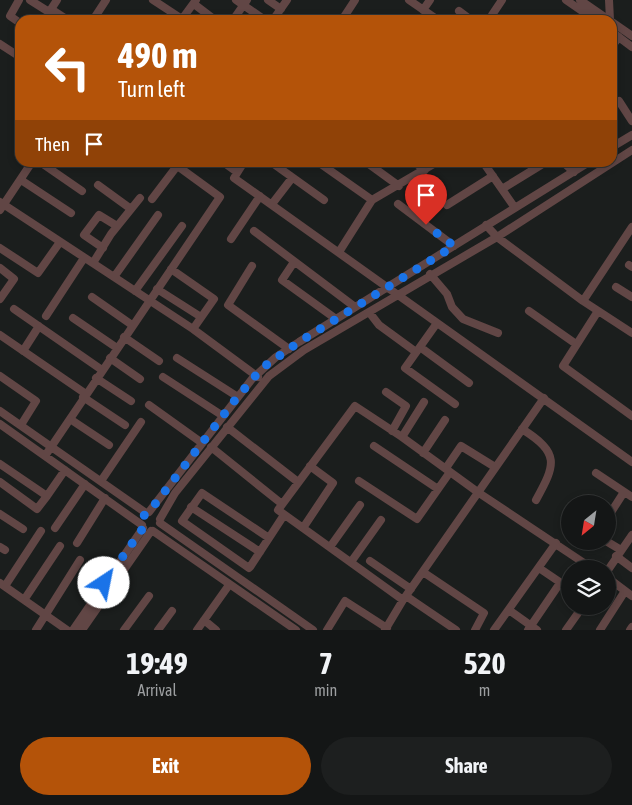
<!DOCTYPE html>
<html lang="en">
<head>
<meta charset="utf-8">
<style>
	:root { --surface:#141616; --page:#1d1f1f; --text:#f1f3f6; --muted:#9d9fa1; --line:#333535; --accent:#b45309 }
	body { margin:0; font-family:"Asap Condensed",sans-serif; background:var(--page); color:var(--text); height:100vh; display:flex; flex-direction:column; font-size:19px; white-space:nowrap }
	* { box-sizing:border-box; margin:0 }
	p { font-size:16px; color:var(--muted) }
	.icon { flex:none; width:28px; height:28px; fill:none; stroke:currentColor; stroke-width:2; stroke-linecap:round; stroke-linejoin:round }
	.map { position:relative; height:630px; overflow:hidden }
	.details { display:flex; flex-direction:column; background:var(--surface); flex:1 }
	.details>* { flex:none }
	.top-card { position:absolute; left:15px; top:15px; width:602px; height:152px; border-radius:15px; box-shadow:0 2px 8px #0003,0 0 0 1px var(--line); background:#b45309; color:#fff; overflow:hidden }
	.needle { width:32px; rotate:210deg }
	.buttons { position:absolute; left:561px; top:495px; display:grid; gap:10px }
	.buttons a { display:grid; place-items:center; width:55px; height:55px; border-radius:50%; background:var(--surface); box-shadow:0 2px 8px #0003,0 0 0 1px var(--line); font-size:25px }
	.pin { position:absolute; display:grid; place-items:center; width:42px; height:42px; color:#fff; margin:-51px -21px; border-radius:50% 50% 50% 0; rotate:-45deg; box-shadow:0 0 5px #0007 }
	.pin .icon { rotate:45deg }
	.me { position:absolute; width:55px; margin:-28px; rotate:34deg; stroke-linejoin:round; filter:drop-shadow(0 0 4px #0008) }
	.turn { display:flex; align-items:center; gap:18px; height:105px; padding:0 20px; font-size:22px }
	.turn .icon { width:65px; height:65px; stroke-width:2.5 }
	.turn b { display:block; font-size:35px; line-height:42px }
	.then { display:flex; align-items:center; height:48px; padding:0 20px; background:#0003; gap:10px; font-size:19px }
	.eta { display:flex; justify-content:space-evenly; align-items:center; height:85px; text-align:center }
	.eta b { font-size:30px; font-weight:700; line-height:35px }
	.button { display:flex; gap:10px; margin-top:auto; padding:10px 20px }
	.button a { flex:1; height:58px; border-radius:30px; background:var(--accent); color:#fff; font-size:20px; font-weight:700; line-height:58px; text-align:center }
	.button a+a { background:var(--page); color:var(--text) }
	.map>svg:first-child { display:block }
	.lines { fill:none; stroke-linecap:round; stroke-linejoin:round }
	.minor { stroke:#614645; stroke-width:8 }
	.route { stroke:#1a73e8; stroke-width:9; stroke-dasharray:0 16.2 }
</style>
</head>
<body>
<div class="map">
<svg width="632" height="630" viewBox="0 0 632 630">
	<rect width="100%" height="100%" fill="#1b1e1d"/>
	<g class="lines">
		<!-- minor -->
		<path class="minor" d="M19,0L10,16L20,23
			M30,0L49,12
			M153,0L182,19L196,0
			M236,0L265,20
			M268,0L281,9
			M409,0L438,20
			M566,0L595,20
			M580,0L609,20
			M609,0L610,20
			M194,4L215,20
			M51,9L68,20
			M423,10L430,0
			M459,11L471,20
			M492,15L502,0
			M44,20L57,0
			M93,20L106,0
			M233,20L247,0
			M273,20L287,0
			M342,20L355,0
			M612,22L632,36
			M612,32L632,47
			M0,44L20,57
			M612,46L619,37
			M612,105L619,101L632,121
			M612,147L632,135
			M40,162L82,191
			M223,162L237,172
			M244,162L234,178L632,462
			M271,162L324,200
			M318,162L372,200L437,162
			M366,162L399,186
			M414,162L425,170
			M483,162L515,208
			M563,162L574,172
			M21,180L71,213
			M98,185L131,209
			M502,189L541,165
			M152,199L177,166
			M0,202L193,329L258,377
			M272,204L292,178
			M398,204L454,246
			M447,205L493,176
			M0,210L32,162
			M486,225L497,237L583,301L632,333
			M254,231L355,307
			M231,239L260,196
			M0,248L38,273L60,242
			M103,248L84,235L99,215L117,226
			M339,252L372,200
			M294,262L282,280L336,319
			M93,263L111,234L140,198
			M629,265L632,267
			M252,266L228,305L289,349
			M0,268L14,279L0,299
			M171,269L214,299L193,329
			M430,274L447,294L452,307L463,319L498,333
			M114,277L158,215
			M616,287L632,297
			M157,289L201,317
			M135,291L182,226
			M92,297L132,325
			M583,301L632,227
			M14,309L102,370
			M529,311L576,344
			M598,311L563,366L632,416
			M369,312L379,325L416,352
			M46,316L84,258
			M73,318L117,348
			M437,323L405,368L455,404
			M0,335L86,394
			M124,337L159,361
			M420,347L469,383
			M23,351L39,326
			M110,358L140,379
			M177,358L238,397
			M0,376L36,401L21,425
			M163,377L223,416
			M96,378L131,401
			M386,392L406,406L392,431
			M83,397L125,425
			M149,405L202,443
			M0,411L146,513
			M70,419L109,445
			M0,424L142,525
			M227,427L298,482
			M522,429C560,453 556,464 536,500
			M402,437L424,402
			M374,446L438,489
			M211,447L282,504
			M423,453L445,420
			M45,456L220,197L172,162
			M0,464L47,496L65,470
			M446,468L461,446L495,467
			M596,473L632,497
			M101,481L141,422
			M359,481L417,519L450,472
			M0,482L37,509L47,496
			M191,507L260,552
			M149,512L252,379L276,357L299,342L589,162
			M0,514L23,529
			M608,517L624,492
			M160,519L175,493L269,376L304,350L497,237L632,150
			M160,523L313,630
			M55,528L85,484
			M303,528L333,483L310,466
			M153,531L296,630
			M269,538L202,493L182,521L249,568L250,567L284,515
			M606,541L621,550
			M77,543L105,498
			M0,547L5,550
			M330,547L360,505
			M616,556L632,568
			M370,561L411,589
			M351,562L381,520
			M539,568L570,589
			M608,570L632,535
			M423,572L484,613L475,630
			M608,578L632,596
			M0,583L67,630
			M5,586L41,531
			M406,596L456,630
			M24,600L60,546
			M403,600L278,510L355,406L402,437L479,493L593,569
			M509,610L537,630
			M204,620L216,630
			M36,630L80,560
			M73,630L143,528
			M82,630L151,531
			M124,630L149,596
			M158,630L172,611
			M197,630L229,585
			M327,630L345,601L387,628
			M385,630L403,600L544,398
			M494,630L556,543
			M528,630L560,583
			M566,630L583,606
			M600,630L625,591
			M630,630L632,627"/>
	</g>
	<g class="lines">
		<!-- route -->
		<path class="route" d="M104,583L143,528C140,521 142,515 149,512L235,400L262,368L299,342L454,246L426,225"/>
	</g>
</svg>
<div class="buttons">
<a><svg class="needle" viewBox="-14 -14 28 28"><path d="M0-13l5 13h-10z" fill="#e53935"/><path d="M0 13l5-13h-10z" fill="#9d9fa1"/></svg></a>
<a><svg class="icon" aria-label="layers" viewBox="0 0 24 24"><path d="M12 4l9 5-9 5-9-5zM3 14l9 5 9-5"/></svg></a>
</div>
<div class="pin" style="left:426px;top:225px;background:#d93025"><svg class="icon" aria-label="arrive" viewBox="0 0 24 24"><path d="M6 21V4h12l-3 4 3 4H6"/></svg></div>
<svg class="me" style="left:104px;top:583px" viewBox="-20 -20 40 40"><circle r="19" fill="#fff"/><path d="M0-13L10 11 0 6-10 11z" fill="#1a73e8"/></svg>
<div class="top-card">
<div class="turn"><svg class="icon" aria-label="left" viewBox="0 0 24 24"><path d="M17 20v-9H6M10 6l-5 5 5 5"/></svg><div><b>490 m</b>Turn left</div></div>
<div class="then">Then<svg class="icon" aria-label="arrive" viewBox="0 0 24 24"><path d="M6 21V4h12l-3 4 3 4H6"/></svg></div>
</div>
</div>
<section class="details">
<div class="eta">
<div><b>19:49</b><p>Arrival</p></div>
<div><b>7</b><p>min</p></div>
<div><b>520</b><p>m</p></div>
</div>
<div class="button"><a>Exit</a><a>Share</a></div>
</section>
</body>
</html>
